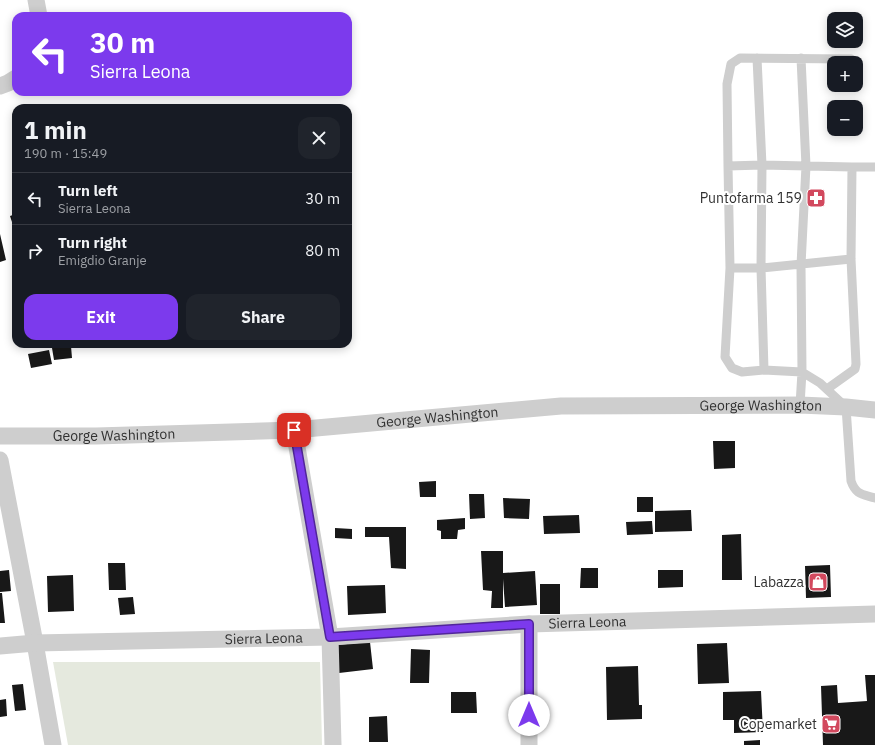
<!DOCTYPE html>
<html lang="en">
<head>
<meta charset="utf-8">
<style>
	:root { --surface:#171b24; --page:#20242c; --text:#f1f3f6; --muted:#9ea1a6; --line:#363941; --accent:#7c3aed }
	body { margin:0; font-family:"IBM Plex Sans",sans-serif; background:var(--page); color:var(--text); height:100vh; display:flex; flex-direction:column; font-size:15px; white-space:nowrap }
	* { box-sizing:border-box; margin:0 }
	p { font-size:13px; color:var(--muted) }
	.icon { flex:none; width:22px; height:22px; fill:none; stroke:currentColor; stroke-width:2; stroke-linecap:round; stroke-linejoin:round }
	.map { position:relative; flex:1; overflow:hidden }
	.side { position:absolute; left:12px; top:104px; width:340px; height:244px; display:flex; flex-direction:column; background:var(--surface); border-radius:12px; box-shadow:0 2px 10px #0003 }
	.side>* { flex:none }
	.hud { position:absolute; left:12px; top:12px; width:340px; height:84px; border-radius:12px; box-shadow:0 2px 10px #0003; background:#7c3aed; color:#fff; overflow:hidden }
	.tools { position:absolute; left:827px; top:12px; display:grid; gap:8px }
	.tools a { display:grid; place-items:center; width:36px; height:36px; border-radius:8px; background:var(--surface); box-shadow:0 2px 10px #0003; font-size:20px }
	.pin { position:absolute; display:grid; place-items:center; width:34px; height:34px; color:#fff; margin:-17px; border-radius:8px; box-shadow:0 2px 6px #0006 }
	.me { position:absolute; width:44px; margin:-22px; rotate:0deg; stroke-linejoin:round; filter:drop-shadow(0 0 3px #0008) }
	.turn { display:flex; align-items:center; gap:14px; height:84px; padding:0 12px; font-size:18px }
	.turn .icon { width:52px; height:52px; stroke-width:2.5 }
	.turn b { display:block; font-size:28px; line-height:34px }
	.round { display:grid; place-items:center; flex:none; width:42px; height:42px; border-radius:12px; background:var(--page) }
	.overview { display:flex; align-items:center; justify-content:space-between; height:68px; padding:0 12px }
	h1 { font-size:24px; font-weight:700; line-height:30px }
	.cta { display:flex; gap:8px; margin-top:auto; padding:8px 12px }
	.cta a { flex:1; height:46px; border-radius:12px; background:var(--accent); color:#fff; font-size:16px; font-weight:700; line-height:46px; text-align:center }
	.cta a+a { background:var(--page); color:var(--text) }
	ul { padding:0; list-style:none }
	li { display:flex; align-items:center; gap:12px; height:52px; padding:0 12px; border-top:1px solid var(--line) }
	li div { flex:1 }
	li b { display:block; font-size:15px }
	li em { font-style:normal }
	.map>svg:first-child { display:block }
	.green { fill:#e5e9de }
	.building { fill:#181818 }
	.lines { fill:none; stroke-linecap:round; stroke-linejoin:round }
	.lane { stroke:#cecece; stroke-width:9 }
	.street { stroke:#cecece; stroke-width:17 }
	.route-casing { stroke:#51269a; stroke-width:10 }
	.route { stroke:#7c3aed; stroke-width:7 }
	.labels { text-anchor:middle; stroke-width:4; stroke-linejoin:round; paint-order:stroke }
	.poi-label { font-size:14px; fill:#313131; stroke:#fff; text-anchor:end }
	.street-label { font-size:14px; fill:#313131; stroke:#fff }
</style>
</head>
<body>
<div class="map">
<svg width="875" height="745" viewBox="0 0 875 745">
	<rect width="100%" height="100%" fill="#fff"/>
	<!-- green -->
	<path class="green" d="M53,662H320L322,745H68Z"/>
	<!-- building -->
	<path class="building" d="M16,214V225H13L10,216Z
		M0,234L6,260L0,262Z
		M71,346L72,358L54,360L52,348Z
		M49,350L52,364L31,368L28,354Z
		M713,441H735V468L714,469Z
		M436,481V497H420L419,482Z
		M469,494H484L485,518L470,519Z
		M637,497H653V512H637Z
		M503,498L530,499L529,519L504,518Z
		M691,510L692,531L655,532V511Z
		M579,515L580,533L544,534L543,516Z
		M465,518V529L458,530L457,539H441V531L437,530V520Z
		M652,521L653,534L627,535L626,522Z
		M365,527H406V569L391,568L389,537H365Z
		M335,528L352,529V539L335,538Z
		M741,534L742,580H722V535Z
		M481,551H503V573L535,571L537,605L505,607L503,579V608H491L492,591L483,590Z
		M108,563H125L126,590H109Z
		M830,565L831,597L806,598L805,566Z
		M581,568H598V588H580Z
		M9,570L11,591L0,592V571Z
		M658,570H683V587L658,588Z
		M73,575L74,611L48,612L47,576Z
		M540,584H560V614H540Z
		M385,585L386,613L348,615L347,586Z
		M0,593H2L5,623H0Z
		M133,597L135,614L120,615L118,598Z
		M370,642L373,669L339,673L336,645Z
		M727,643L729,683L698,684L697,644Z
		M411,649L430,650L429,683H410Z
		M638,666L639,705H642V719L607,720L606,667Z
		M865,675H875V745H823L821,686L837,685L838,703L867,701Z
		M23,684L26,710L15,711L12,685Z
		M761,691L763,732L734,733V720H723V692Z
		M451,692H476L477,713H451Z
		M6,699L7,716L0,717V700Z
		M387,716L388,742H369V717Z
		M760,740V745H744V741Z"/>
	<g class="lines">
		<!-- lane -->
		<path class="lane" d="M757,58L762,165L761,268L764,370
			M851,59L740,58L731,64L727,84L728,166L730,268L725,357L732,368L742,372L764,370L802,372L820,383L846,407L851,481C856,495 862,494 875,498
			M728,166L762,165L852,167H875
			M730,268H761L851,259
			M827,389L855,369L856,364L851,259L852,167
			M800,405L802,372L801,265L806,166L801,58"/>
		<!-- street -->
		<g class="street">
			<path d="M36,0L39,16"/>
			<path d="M0,86L8,83L16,78"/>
			<path d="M294,430L330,637L333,745"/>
			<path id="s1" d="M0,436H96L294,430L561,406L800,405L846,407L875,410"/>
			<path d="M0,460L35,643L53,745"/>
			<path d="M529,624V745"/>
			<path id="s2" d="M0,646L35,643L330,637L529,624L875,614"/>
		</g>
	</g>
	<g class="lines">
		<defs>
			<path id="route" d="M294,430L330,637L529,624V715"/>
		</defs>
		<!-- route casing -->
		<use href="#route" class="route-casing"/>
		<!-- route -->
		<use href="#route" class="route"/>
	</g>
	<!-- icons -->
	<defs>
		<symbol id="pharmacy-square" viewBox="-11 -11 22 22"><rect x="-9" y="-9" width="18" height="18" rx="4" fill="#d2495e" stroke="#fff"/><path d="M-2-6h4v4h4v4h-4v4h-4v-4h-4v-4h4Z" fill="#fff"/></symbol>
		<symbol id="shop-square" viewBox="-11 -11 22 22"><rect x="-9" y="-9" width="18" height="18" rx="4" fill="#d2495e" stroke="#fff"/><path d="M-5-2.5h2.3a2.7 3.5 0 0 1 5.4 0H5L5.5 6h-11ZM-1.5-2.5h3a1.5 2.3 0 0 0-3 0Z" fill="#fff"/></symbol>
		<symbol id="supermarket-square" viewBox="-11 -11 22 22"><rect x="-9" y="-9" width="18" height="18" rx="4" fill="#d2495e" stroke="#fff"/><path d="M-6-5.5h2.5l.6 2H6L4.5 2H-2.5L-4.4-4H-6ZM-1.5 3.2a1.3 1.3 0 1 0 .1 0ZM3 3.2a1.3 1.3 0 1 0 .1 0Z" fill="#fff"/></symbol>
	</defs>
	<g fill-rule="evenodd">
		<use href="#pharmacy-square" x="805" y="187" width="22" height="22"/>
		<use href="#shop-square" x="807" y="571" width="22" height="22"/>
		<use href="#supermarket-square" x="820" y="713" width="22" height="22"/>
	</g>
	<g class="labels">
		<!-- poi labels -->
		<g class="poi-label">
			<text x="802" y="203">Puntofarma 159</text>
			<text x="804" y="587">Labazza</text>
			<text x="817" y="729">Copemarket</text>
		</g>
		<!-- street labels -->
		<g class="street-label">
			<text dy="5" stroke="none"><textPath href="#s1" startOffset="762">George Washington</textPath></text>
			<text dy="5" stroke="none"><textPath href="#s1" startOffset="438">George Washington</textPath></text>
			<text dy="5" stroke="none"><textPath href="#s1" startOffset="114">George Washington</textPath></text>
			<text dy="5" stroke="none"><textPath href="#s2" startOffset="588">Sierra Leona</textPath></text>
			<text dy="5" stroke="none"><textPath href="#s2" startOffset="264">Sierra Leona</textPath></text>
		</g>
	</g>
</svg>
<div class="tools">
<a><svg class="icon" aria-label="layers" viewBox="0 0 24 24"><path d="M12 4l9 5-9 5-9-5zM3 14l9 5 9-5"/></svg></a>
<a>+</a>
<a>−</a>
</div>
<div class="pin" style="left:294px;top:430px;background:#d93025"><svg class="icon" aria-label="arrive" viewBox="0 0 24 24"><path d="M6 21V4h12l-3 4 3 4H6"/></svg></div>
<svg class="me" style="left:529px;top:715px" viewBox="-20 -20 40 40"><circle r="19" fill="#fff"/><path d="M0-13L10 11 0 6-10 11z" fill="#7c3aed"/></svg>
<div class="hud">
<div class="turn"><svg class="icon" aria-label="left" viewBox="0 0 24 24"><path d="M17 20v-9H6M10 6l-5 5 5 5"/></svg><div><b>30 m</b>Sierra Leona</div></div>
</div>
<section class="side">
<div class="overview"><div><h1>1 min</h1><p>190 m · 15:49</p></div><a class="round"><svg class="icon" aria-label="close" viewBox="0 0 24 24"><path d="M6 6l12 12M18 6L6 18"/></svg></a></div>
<ul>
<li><svg class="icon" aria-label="left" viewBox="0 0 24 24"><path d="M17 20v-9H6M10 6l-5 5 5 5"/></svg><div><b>Turn left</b><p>Sierra Leona</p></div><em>30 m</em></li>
<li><svg class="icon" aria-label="right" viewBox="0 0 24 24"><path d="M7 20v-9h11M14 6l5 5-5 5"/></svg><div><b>Turn right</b><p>Emigdio Granje</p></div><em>80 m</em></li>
</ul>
<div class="cta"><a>Exit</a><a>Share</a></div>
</section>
</div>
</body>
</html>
